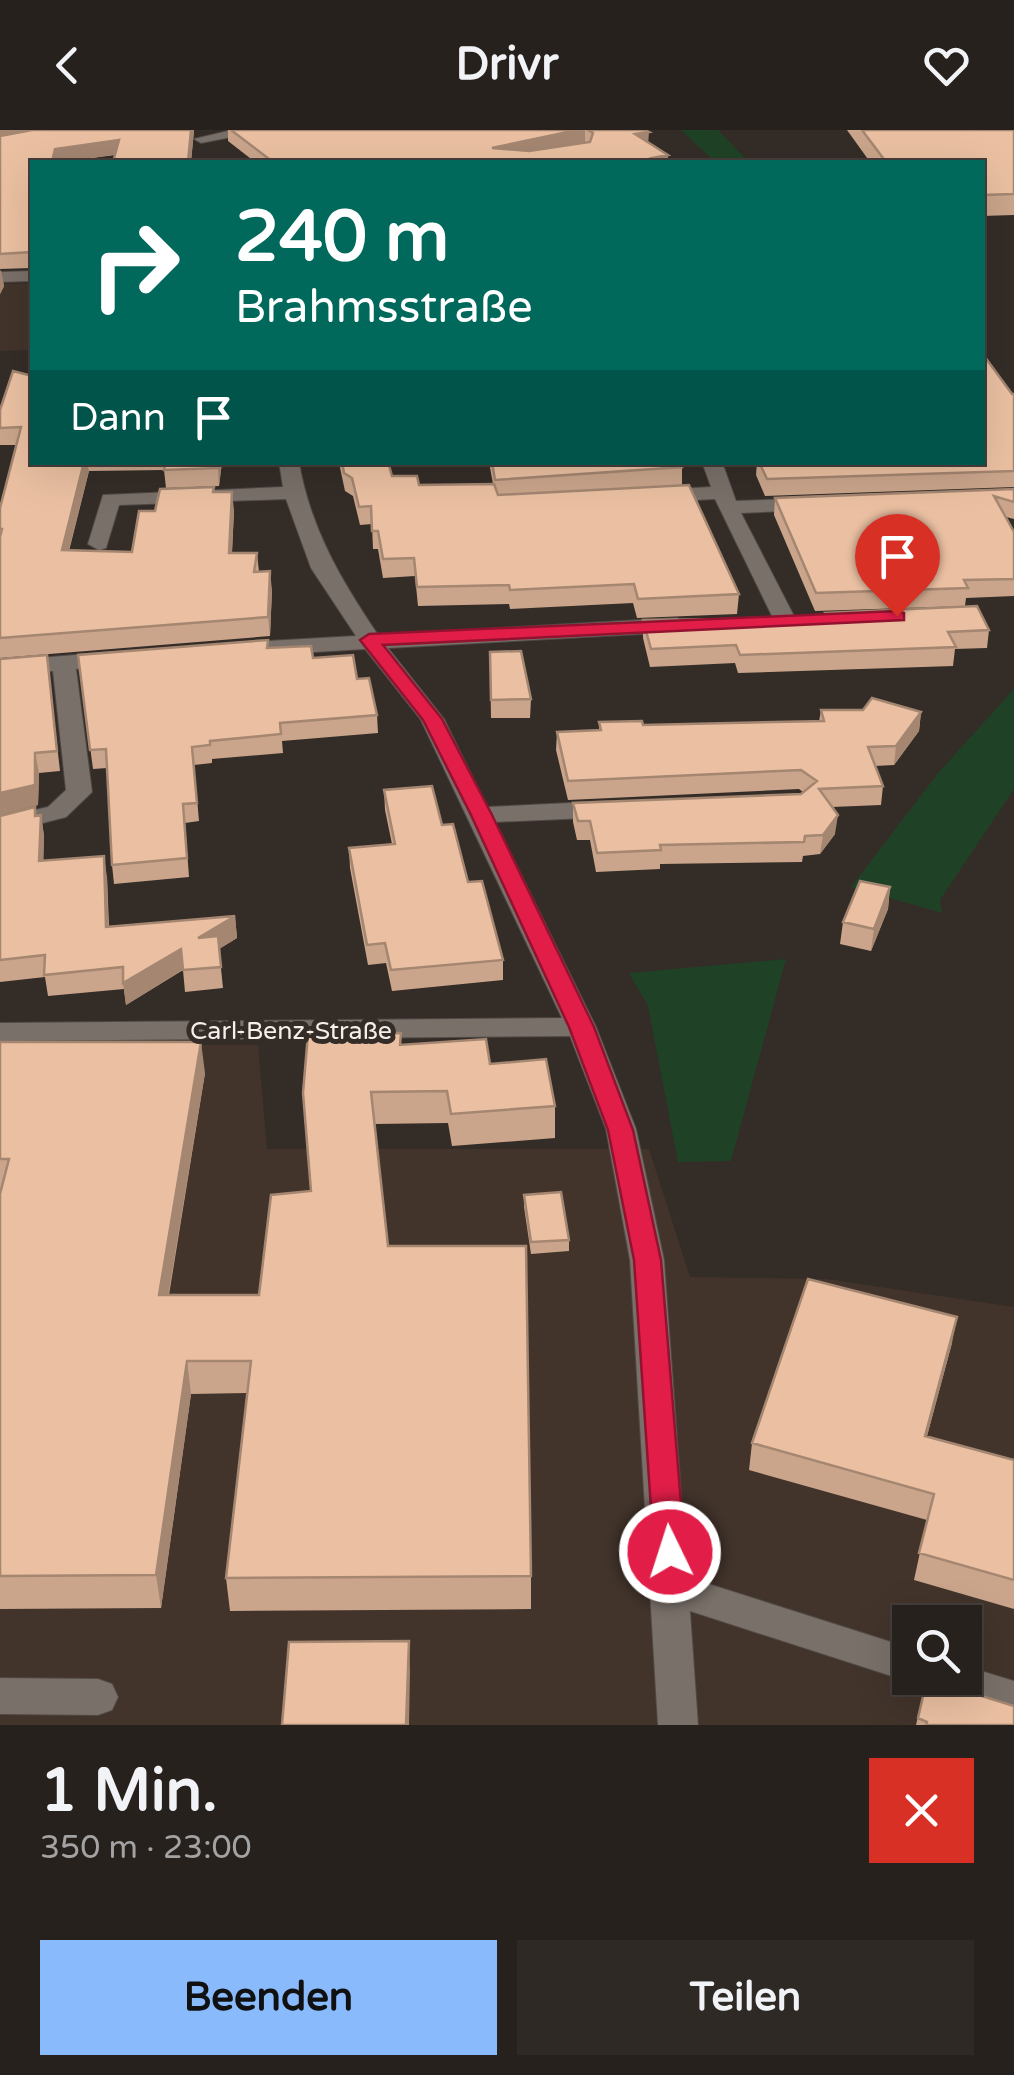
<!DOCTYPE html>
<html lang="de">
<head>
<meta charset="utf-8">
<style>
	:root { --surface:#27211d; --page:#2f2926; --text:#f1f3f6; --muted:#a4a3a4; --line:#433e3b; --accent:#89bafc }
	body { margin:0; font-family:"Varela Round",sans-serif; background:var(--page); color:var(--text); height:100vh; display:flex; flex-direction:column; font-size:38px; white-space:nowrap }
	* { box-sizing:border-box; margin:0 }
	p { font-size:32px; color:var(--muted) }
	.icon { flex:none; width:55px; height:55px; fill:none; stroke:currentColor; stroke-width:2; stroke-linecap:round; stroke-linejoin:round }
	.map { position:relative; height:1595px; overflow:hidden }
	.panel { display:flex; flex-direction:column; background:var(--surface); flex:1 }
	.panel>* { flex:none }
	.guide { position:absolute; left:30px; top:30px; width:955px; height:305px; border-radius:0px; box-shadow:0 10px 40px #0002,0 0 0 2px var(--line); background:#00695c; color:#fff; overflow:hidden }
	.tools { position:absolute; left:892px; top:1475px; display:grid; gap:20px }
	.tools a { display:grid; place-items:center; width:90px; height:90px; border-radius:0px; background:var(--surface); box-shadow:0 10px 40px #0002,0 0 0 2px var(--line); font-size:50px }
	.pin { position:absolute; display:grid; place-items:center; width:85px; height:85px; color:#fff; margin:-102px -42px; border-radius:50% 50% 50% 0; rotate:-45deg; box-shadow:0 0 10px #0007 }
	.pin .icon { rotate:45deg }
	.me { position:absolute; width:110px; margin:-55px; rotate:356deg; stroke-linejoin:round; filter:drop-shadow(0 0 8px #0008) }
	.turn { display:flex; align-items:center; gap:35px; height:210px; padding:0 40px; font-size:45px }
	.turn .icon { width:130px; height:130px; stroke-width:2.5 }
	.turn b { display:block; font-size:70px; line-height:85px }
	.then { display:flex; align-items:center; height:95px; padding:0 40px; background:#0003; gap:20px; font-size:38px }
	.round { display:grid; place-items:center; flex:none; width:105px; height:105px; border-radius:0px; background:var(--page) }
	.overview { display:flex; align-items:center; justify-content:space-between; height:170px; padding:0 40px }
	h1 { font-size:60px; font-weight:700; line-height:75px }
	.action { display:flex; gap:20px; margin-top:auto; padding:20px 40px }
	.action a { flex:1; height:115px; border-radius:0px; background:var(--accent); color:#111; font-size:40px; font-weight:700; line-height:115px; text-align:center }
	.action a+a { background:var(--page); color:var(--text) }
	header { display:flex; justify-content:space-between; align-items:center; height:130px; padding:0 40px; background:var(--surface); font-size:45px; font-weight:700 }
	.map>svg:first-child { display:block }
	.built { fill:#42342b; fill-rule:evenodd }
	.green { fill:#1f4226 }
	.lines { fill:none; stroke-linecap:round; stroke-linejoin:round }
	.minor-casing { stroke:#504945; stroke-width:2 }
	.minor { fill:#797069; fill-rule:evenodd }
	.wall { fill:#caa58b }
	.shaded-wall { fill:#a48671 }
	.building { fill:#ebc0a2; stroke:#a48671; stroke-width:2.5 }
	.route { fill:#e11d48; stroke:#92132f; stroke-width:2.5 }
	.labels { text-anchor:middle; stroke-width:10; stroke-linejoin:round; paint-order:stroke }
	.street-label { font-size:25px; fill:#f5efec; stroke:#342c27 }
</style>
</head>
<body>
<header><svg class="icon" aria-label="back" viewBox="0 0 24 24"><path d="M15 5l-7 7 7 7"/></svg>Drivr<svg class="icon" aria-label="heart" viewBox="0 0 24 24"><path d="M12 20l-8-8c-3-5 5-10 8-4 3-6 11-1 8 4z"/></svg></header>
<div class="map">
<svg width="1014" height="1595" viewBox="0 0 1014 1595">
	<rect width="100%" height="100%" fill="#342c27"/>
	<!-- built -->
	<path class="built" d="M32,153V220L0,221V154Z
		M0,915H258L267,1019H649L690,1147L827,1149L1014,1177V1595H0ZM910,1492H965V1548H910Z"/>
	<!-- green -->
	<path class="green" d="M681,0H718L749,32H715Z
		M1014,559V659L940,770L942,783L851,757L939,642Z
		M786,829L731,1031L678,1032L648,876L629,843Z"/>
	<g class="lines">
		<defs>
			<path id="minor" d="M232,0H267L201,13L194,9Z
				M32,141V151L0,152V142Z
				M279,332H299C310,398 341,450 378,505L677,488L688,495L677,502L388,518L444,589L487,677L610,671L623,679L610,687L495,692L596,897L636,999L664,1130L687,1447L910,1518V1548H924L910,1552L690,1481L698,1595H658L630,1130L606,999L570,906L0,911V893L562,888L421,590L365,519L231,527L220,520L231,513L356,506L311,438L286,369L119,375L106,418L99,420L88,414L103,365L283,357Z
				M702,332H722L736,371L812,368L822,374L812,380L741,383L796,490L793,495L785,497L774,490L715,369L658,372L648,366L658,360L711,357Z
				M113,522L121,524V534L76,539L92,662L66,687L0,704V688L48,677L66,660L53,541L0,545V531Z
				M965,1536L1014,1551V1587L934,1560L928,1548H965Z
				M0,1548L98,1549L112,1554L118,1567L112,1580L98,1585L0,1584Z"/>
		</defs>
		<!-- minor casing -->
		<use href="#minor" class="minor-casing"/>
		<!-- minor -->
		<use href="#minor" class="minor"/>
	</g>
	<!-- wall -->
	<path class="wall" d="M194,0L191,32H113L115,25L62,32H32V138L0,139L4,156L0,164V6Z
		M228,0H645L648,13L668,32H255L228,11Z
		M847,0H1014V85L982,86V32H870Z
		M32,246V332H222L219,356L166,358L164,340L89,341L69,421L132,422L155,381L214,357V362L234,380L232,423H257L259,442L272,460L270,506L0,528V378L16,315H0V280Z
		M1012,264H1014V357L765,366L756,345L757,332H982Z
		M388,332L392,346L419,355L493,354L489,332H681L682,337V355L739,464L737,484L637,488L633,473L510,479L509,474L418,476L415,446L383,448L378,419H373L372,394L360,395L353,366L345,361L339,333Z
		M1014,359V389L1006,387L1014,402V466L966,468L965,476L815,481L774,385L775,368Z
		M825,483L989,500L987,518L955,519L953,536L738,543L735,533L650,537L643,508V490L825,488Z
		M268,518L313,528L357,549L377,585L378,603L282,611L283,623L212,629V633L194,635L199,691L185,693L189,747L114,754L112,735L107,638L93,639L78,525Z
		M490,522L531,569L530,588H491Z
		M47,525L60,641L39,643L38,675L0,685V529Z
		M821,580L921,582L919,601L894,635L875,636L883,656L881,675L832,677L835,704L820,724L803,726L802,732L660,734V739L596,742L590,710H577L573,692V673L801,664L803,662L799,659L568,670L556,620L557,602L599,600V592L643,595L819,592Z
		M384,660L442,695L503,830V850L392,861L386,833L368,835L350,738L349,718L392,714L385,680Z
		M35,677L36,686L41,685L44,706L43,731L107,747L109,796L235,786L237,808L219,819L223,858L185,862L183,840L126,875L124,859L48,866L45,847L0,852V686Z
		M890,757L888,779L871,821L840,814L843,792Z
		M0,912L205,943L169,1165H259L311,1061L303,963L401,915L490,934L555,976V1008L452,1016L448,993L374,994L388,1116L531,1446V1479L230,1481L226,1448L247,1263L191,1264L161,1478L0,1479Z
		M524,1065L569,1110V1121L531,1124L524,1077Z
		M952,1213L927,1306L1014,1330V1479L914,1450L927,1390L749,1340L752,1313Z
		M927,1549L1014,1595H916Z"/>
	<!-- shaded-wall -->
	<path class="shaded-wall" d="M0,0H40L0,6Z
		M191,0H194L191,32H188Z
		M577,0H585V12L492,32V18Z
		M649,2L648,16L635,4Z
		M119,10L120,24L62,32H52L55,19Z
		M668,25V32H651L652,28Z
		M1,140L4,156L0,164V143Z
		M84,332H87L89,341L64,439L62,420Z
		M219,332H222L219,356L218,338Z
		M232,362L234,380L231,442L229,423Z
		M270,441L272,460L270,506L268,487Z
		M921,582L919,601L894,635L896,616Z
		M35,623L39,643L38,675L0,685V663Z
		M41,685L44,706L43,753L39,731Z
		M838,685L835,704L820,724L823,705Z
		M104,726L107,747L109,818L106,797Z
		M890,757L888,779L871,821L874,799Z
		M235,786L237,808L201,830L198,808Z
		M181,819L183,840L126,875L123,853Z
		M201,912L205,943L163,1197L159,1165Z
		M957,1187L952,1213L920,1332L925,1306Z
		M187,1231L191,1264L161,1478L156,1445Z
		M409,1511L410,1543L409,1595H406Z"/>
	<!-- building -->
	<path class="building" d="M32,0H191L188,32H113L119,10L55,19L52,32H32L31,122L0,124V6Z
		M231,0H577L492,18L529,21L590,12L593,3L588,0H645L649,2L635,4L668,25L652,28L660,32H273Z
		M862,0H1014V64L982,65V32H886Z
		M982,223L1012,264H1014V341L767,349L759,332H982Z
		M13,241L32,246V332H84L62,420L132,422L139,381H155L160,359L214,357L213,362H232L229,423H257L254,442L270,441L268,487L0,508V407L2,399H0V378L21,297L0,298V280Z
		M166,332H219L218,338L164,340Z
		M342,332H388L392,346H417L419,355L494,354L498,365L689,355L739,464L638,469L634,454L510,460L509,455L417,457L414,428L383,429L378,401H372L371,376L359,377L352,348L344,343Z
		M492,332H681L682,337L495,350Z
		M1014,359V372L994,366L1014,402V449L964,450L968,458L816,463L775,368Z
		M977,476L989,500L948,502L956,517L740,525L736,515L651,519L643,490L827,488L825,483Z
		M268,510L267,518L311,516L313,528L353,525L357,549L369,548L377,585L280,593L281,604L210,611V615L192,617L197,673L183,674L187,728L112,735L106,619L90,620L78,525Z
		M521,521L531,569L491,570L490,522Z
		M47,525L57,621L35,623V655L0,663V529Z
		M872,568L921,582L896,616L868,617L883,656L819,659L838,685L823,705L805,706L804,712L660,715L661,720L597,723L590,691H578L573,673L801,664L817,651L801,640L568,651L557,602L601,600L599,592L642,591L643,595L824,591L821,580H863Z
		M432,656L442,695L453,694L468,752L482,751L503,830L391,840L385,813L367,815L349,718L395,714L384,660Z
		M35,677V686L41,685L39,731L104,726L106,797L235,786L198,808L218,806L221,837L183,840L181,819L123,853V837L44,845L45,825L0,830V686Z
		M860,751L890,757L874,799L843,792Z
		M401,903L400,915L486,909L490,934L546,929L555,976L451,984L447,961L371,962L388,1116H526L531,1446L226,1448L251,1231H187L156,1445L0,1446V1064L9,1029H0V912H201L159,1165H259L271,1065L311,1061L303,963L308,904Z
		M561,1062L569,1110L531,1112L524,1065Z
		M808,1149L957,1187L925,1306L1014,1330V1450L919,1423L934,1364L752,1313Z
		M409,1511L406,1595H282L289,1512Z
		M927,1549L1014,1576V1595H926L927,1592L918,1588Z"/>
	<!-- route -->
	<path class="route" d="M897,481L904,483V490L383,515L442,589L492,685L594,897L633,1000L661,1130L685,1422L681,1431L670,1435L659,1431L654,1422L634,1130L608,1000L569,897L471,685L423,590L360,510L369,504Z"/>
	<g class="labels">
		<!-- street labels -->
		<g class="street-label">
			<text x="291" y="909">Carl-Benz-Straße</text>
		</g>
	</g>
</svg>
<div class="tools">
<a><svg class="icon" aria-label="search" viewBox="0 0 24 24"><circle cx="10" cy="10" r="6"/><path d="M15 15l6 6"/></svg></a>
</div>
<div class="pin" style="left:897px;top:486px;background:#d93025"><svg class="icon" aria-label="arrive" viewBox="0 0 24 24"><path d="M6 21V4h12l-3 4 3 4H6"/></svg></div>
<svg class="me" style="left:670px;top:1422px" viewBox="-20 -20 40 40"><circle r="17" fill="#e11d48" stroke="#fff" stroke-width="3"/><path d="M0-11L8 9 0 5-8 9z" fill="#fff"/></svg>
<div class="guide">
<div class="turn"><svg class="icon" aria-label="right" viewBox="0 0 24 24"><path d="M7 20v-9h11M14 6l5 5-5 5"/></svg><div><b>240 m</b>Brahmsstraße</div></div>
<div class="then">Dann<svg class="icon" aria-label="arrive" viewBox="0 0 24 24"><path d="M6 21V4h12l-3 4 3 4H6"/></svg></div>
</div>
</div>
<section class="panel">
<div class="overview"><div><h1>1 Min.</h1><p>350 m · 23:00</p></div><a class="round" style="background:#d93025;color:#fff"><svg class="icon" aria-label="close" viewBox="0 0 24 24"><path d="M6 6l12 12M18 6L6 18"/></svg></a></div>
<div class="action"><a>Beenden</a><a>Teilen</a></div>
</section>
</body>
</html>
